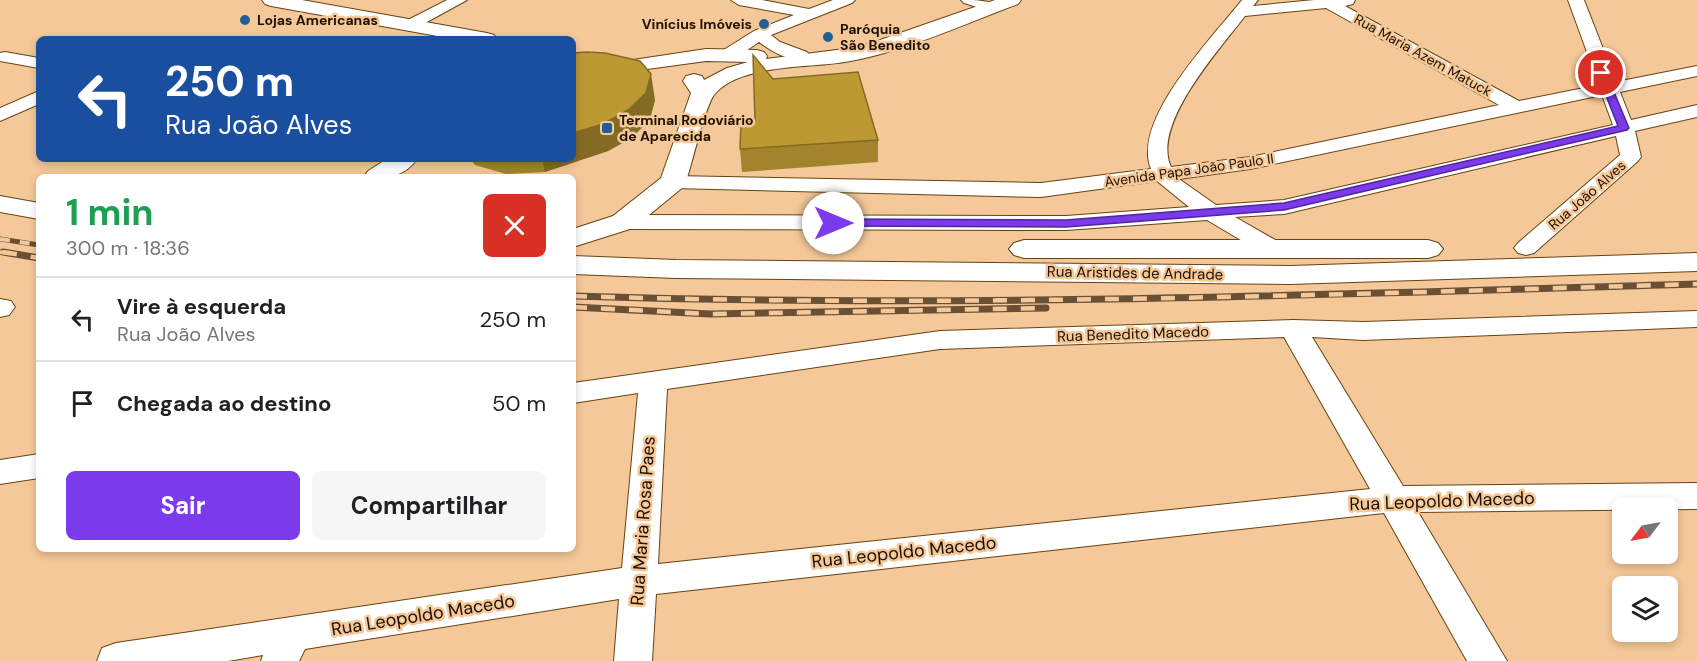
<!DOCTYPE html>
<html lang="pt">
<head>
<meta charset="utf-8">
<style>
	:root { --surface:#fff; --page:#f6f6f6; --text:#202124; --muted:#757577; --line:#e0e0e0; --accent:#7c3aed }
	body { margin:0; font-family:"DM Sans",sans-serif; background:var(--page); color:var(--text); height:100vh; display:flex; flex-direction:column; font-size:22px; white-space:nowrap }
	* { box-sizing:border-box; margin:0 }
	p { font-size:20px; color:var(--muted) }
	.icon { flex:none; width:33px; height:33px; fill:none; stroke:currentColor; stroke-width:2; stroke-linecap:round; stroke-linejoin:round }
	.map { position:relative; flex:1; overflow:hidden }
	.sheet { position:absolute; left:36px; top:174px; width:540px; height:378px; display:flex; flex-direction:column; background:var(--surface); border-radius:9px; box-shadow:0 3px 9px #0003 }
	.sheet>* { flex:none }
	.hud { position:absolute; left:36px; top:36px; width:540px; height:126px; border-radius:9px; box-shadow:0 3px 9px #0003; background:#1a4fa0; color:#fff; overflow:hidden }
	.needle { width:39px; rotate:238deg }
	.fabs { position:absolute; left:1612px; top:498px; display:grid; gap:12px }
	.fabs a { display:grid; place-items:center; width:66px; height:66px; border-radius:9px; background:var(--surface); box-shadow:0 3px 9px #0003; font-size:30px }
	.pin { position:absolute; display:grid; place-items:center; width:51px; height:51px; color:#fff; margin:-26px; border:3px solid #fff; border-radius:50%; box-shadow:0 2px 6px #0007 }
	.me { position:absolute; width:66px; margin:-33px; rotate:90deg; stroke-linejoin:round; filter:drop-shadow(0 0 4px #0008) }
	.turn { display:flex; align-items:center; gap:21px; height:126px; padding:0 30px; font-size:27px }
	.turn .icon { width:78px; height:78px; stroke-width:2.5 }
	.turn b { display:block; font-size:42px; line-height:51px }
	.round { display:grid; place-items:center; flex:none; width:63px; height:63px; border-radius:9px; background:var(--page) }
	.head { display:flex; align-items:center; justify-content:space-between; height:102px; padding:0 30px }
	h1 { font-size:36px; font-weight:700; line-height:45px; color:#1e9e55 }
	.cta { display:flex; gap:12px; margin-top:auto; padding:12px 30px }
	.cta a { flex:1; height:69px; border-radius:9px; background:var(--accent); color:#fff; font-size:24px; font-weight:700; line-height:69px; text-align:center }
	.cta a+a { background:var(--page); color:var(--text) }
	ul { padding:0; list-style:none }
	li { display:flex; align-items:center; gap:18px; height:84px; padding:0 30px; border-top:2px solid var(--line) }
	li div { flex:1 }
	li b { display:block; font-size:22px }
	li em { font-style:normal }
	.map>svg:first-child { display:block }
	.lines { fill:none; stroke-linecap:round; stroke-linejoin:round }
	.minor-casing { stroke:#674311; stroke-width:2 }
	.secondary-casing { stroke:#674311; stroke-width:2 }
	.minor { fill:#fff; fill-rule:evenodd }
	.secondary { fill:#fff; fill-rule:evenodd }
	.rail-far1-casing { stroke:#695035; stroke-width:5 }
	.rail-casing { stroke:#695035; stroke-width:7 }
	.rail-far1 { stroke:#f4c898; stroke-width:4; stroke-dasharray:10; stroke-linecap:butt }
	.rail { stroke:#f4c898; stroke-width:4.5; stroke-dasharray:14; stroke-linecap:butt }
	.wall { fill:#a2842c }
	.shaded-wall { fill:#846b24 }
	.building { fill:#bc9933; stroke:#846b24; stroke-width:1.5 }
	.route { fill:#7c3aed; stroke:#51269a; stroke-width:1.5 }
	.poi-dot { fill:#225e95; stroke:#f4c898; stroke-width:2 }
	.labels { text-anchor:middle; stroke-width:5; stroke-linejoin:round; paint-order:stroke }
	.far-poi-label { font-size:14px; font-weight:bold; fill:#1f1000; stroke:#f4c898; text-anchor:start }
	.far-street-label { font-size:14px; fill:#1f1000; stroke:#f4c898 }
	.street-label { font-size:15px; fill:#1f1000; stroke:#f4c898 }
	.near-street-label { font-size:18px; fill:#1f1000; stroke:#f4c898 }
</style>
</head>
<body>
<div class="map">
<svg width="1697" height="661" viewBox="0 0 1697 661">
	<rect width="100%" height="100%" fill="#f4c898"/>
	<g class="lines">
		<defs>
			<path id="minor" d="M447,0H467L414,29H402L400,26L402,23Z
				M731,0H762L809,9L833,0H855L852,3L771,35L780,42L807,52L810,56L807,60C792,63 770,51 759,42L734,59H722L719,55L722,51L754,31L794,15L739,5Z
				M961,0C974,0 991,0 1001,7L993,12L964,3Z
				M1242,0H1258L1253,6L1314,0H1355L1353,4L1345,6L1519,101L1599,85L1568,0H1584L1616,82L1697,66V76L1620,92L1631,120L1697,105V117L1635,131L1641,157L1638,161L1534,253L1526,255L1518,253L1514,248L1518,243L1620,155L1616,136L1284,214L1235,217L1284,245L1287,250L1284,255L1275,257L1266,255L1207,220L1066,230L623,229L615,227L611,222L615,217L623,215L1066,216L1189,207L1157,181L1041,197L673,188L665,187L662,182L665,177L673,176L1041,183L1151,169C1131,120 1213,37 1242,0ZM1326,8L1499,105L1250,157L1171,167C1151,124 1220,49 1245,16ZM1602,95L1613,125L1284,200L1216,205L1179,179L1250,169Z
				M5,52L39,58V68L0,61V53Z
				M39,91V104L0,121V108Z
				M0,299L11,301L15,307L9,315L0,317Z
				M1697,311V327L1363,340L1312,337L1403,486L1697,483V509L1418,512L1507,661H1467L1384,513L656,594L652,661H614L619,599L305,649L299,661H261L263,655L228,661H97L102,648L116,643L622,568L638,393L573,403V383L940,331L1293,320L1363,322ZM1284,337L1370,489L658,564L667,389L940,349Z
				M39,454V478L0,484V460Z"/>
			<path id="secondary" d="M262,0H302L487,33L494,35L497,39H454L271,6L265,4Z
				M995,0H1021L1018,4C962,25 904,52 845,62C809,68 738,64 714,95C706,104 691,166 686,182L682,188L633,228L573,247V229L613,216L661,178L691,93L683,81L686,76L694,74L702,76L704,80L727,68L748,62L706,61L640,70L633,68L629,64L633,60L706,49L757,50L764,52L767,56L766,59L860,47Z
				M387,159H417C403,179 386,177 364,177L368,171Z
				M0,196L39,203V219L0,212Z
				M1024,240H1428L1438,243L1443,249L1438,255L1428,258H1024L1014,255L1009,249L1014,243Z
				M1697,253V271L1290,284L676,278L573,274V256L676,260L1290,266Z"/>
		</defs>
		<!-- minor casing -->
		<use href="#minor" class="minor-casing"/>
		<!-- secondary casing -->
		<use href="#secondary" class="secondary-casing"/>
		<!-- minor -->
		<use href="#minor" class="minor"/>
		<!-- secondary -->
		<use href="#secondary" class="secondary"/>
		<defs>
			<path id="rail-far1" d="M0,239L39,245
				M0,252L13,254"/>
			<path id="rail" d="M3,252L39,258
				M573,296C948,308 1322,295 1697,284
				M573,307L710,314L1046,308"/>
		</defs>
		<!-- rail-far1 casing -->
		<use href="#rail-far1" class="rail-far1-casing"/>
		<!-- rail casing -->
		<use href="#rail" class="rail-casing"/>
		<!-- rail-far1 -->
		<use href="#rail-far1" class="rail-far1"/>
		<!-- rail -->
		<use href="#rail" class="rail"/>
	</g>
	<!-- wall -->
	<path class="wall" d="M655,100L650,119L633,137L608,151L545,172L506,174L475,165L470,159H573Z
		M755,121L878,140V162L742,172L740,149Z"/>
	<!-- shaded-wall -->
	<path class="shaded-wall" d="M651,74L655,100L650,119L633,137L608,151L545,172L542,159H573V133Z"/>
	<!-- building -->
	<path class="building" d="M587,52L605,53L640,61L651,74L646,93L628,110L603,124L573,133V53Z
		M753,55L773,79L858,72L878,140L740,149L741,123L755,121Z"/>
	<!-- route -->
	<path class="route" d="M1601,70L1606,73L1629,128L1627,130L1284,210L1066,227L833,226L827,223L833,219L1066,220L1284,203L1618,126L1597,73Z"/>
	<!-- markers -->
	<g class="poi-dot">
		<circle cx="245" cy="20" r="6"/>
		<circle cx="764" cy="24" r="6"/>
		<circle cx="828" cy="37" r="6"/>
		<rect x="601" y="122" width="12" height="12" rx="3"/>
	</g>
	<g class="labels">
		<!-- far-poi labels -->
		<g class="far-poi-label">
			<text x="257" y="25">Lojas Americanas</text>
			<text x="752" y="29" text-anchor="end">Vinícius Imóveis</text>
			<text x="840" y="34">Paróquia<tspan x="840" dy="16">São Benedito</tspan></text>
			<text x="619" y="125">Terminal Rodoviário<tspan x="619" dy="16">de Aparecida</tspan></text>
		</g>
		<!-- far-street labels -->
		<g class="far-street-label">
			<text transform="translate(1423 55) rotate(29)" y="5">Rua Maria Azem Matuck</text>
			<text transform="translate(1189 170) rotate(-8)" y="5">Avenida Papa João Paulo II</text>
			<text transform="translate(1587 195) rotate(-41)" y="5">Rua João Alves</text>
		</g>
		<!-- street labels -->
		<g class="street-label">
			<text transform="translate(1135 273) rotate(1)" y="5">Rua Aristides de Andrade</text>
			<text transform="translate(1133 334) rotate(-2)" y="5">Rua Benedito Macedo</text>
		</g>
		<!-- near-street labels -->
		<g class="near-street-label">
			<text transform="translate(1442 501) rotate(-2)" y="6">Rua Leopoldo Macedo</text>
			<text transform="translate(643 521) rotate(-86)" y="6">Rua Maria Rosa Paes</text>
			<text transform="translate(904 552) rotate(-6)" y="6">Rua Leopoldo Macedo</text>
			<text transform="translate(423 615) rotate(-9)" y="6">Rua Leopoldo Macedo</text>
		</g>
	</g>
</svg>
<div class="fabs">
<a><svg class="needle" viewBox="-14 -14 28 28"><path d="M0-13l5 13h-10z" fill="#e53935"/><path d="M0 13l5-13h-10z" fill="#757577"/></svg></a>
<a><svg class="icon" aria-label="layers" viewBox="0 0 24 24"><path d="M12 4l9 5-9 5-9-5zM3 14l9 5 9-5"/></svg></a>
</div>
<div class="pin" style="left:1601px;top:73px;background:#d93025"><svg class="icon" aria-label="arrive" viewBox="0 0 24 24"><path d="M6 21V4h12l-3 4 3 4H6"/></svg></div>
<svg class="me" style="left:833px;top:223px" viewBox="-20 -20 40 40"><circle r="19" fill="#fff"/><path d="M0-13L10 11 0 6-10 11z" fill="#7c3aed"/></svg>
<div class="hud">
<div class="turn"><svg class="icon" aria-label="left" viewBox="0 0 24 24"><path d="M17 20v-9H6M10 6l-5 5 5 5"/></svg><div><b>250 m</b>Rua João Alves</div></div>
</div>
<section class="sheet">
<div class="head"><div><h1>1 min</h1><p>300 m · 18:36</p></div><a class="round" style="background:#d93025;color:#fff"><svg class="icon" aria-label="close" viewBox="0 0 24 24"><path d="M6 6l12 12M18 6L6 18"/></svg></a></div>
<ul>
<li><svg class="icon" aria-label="left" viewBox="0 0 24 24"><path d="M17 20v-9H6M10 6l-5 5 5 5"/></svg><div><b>Vire à esquerda</b><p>Rua João Alves</p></div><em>250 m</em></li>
<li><svg class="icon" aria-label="arrive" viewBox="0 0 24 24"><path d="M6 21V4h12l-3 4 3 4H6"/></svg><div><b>Chegada ao destino</b></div><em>50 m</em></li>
</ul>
<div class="cta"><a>Sair</a><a>Compartilhar</a></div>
</section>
</div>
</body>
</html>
